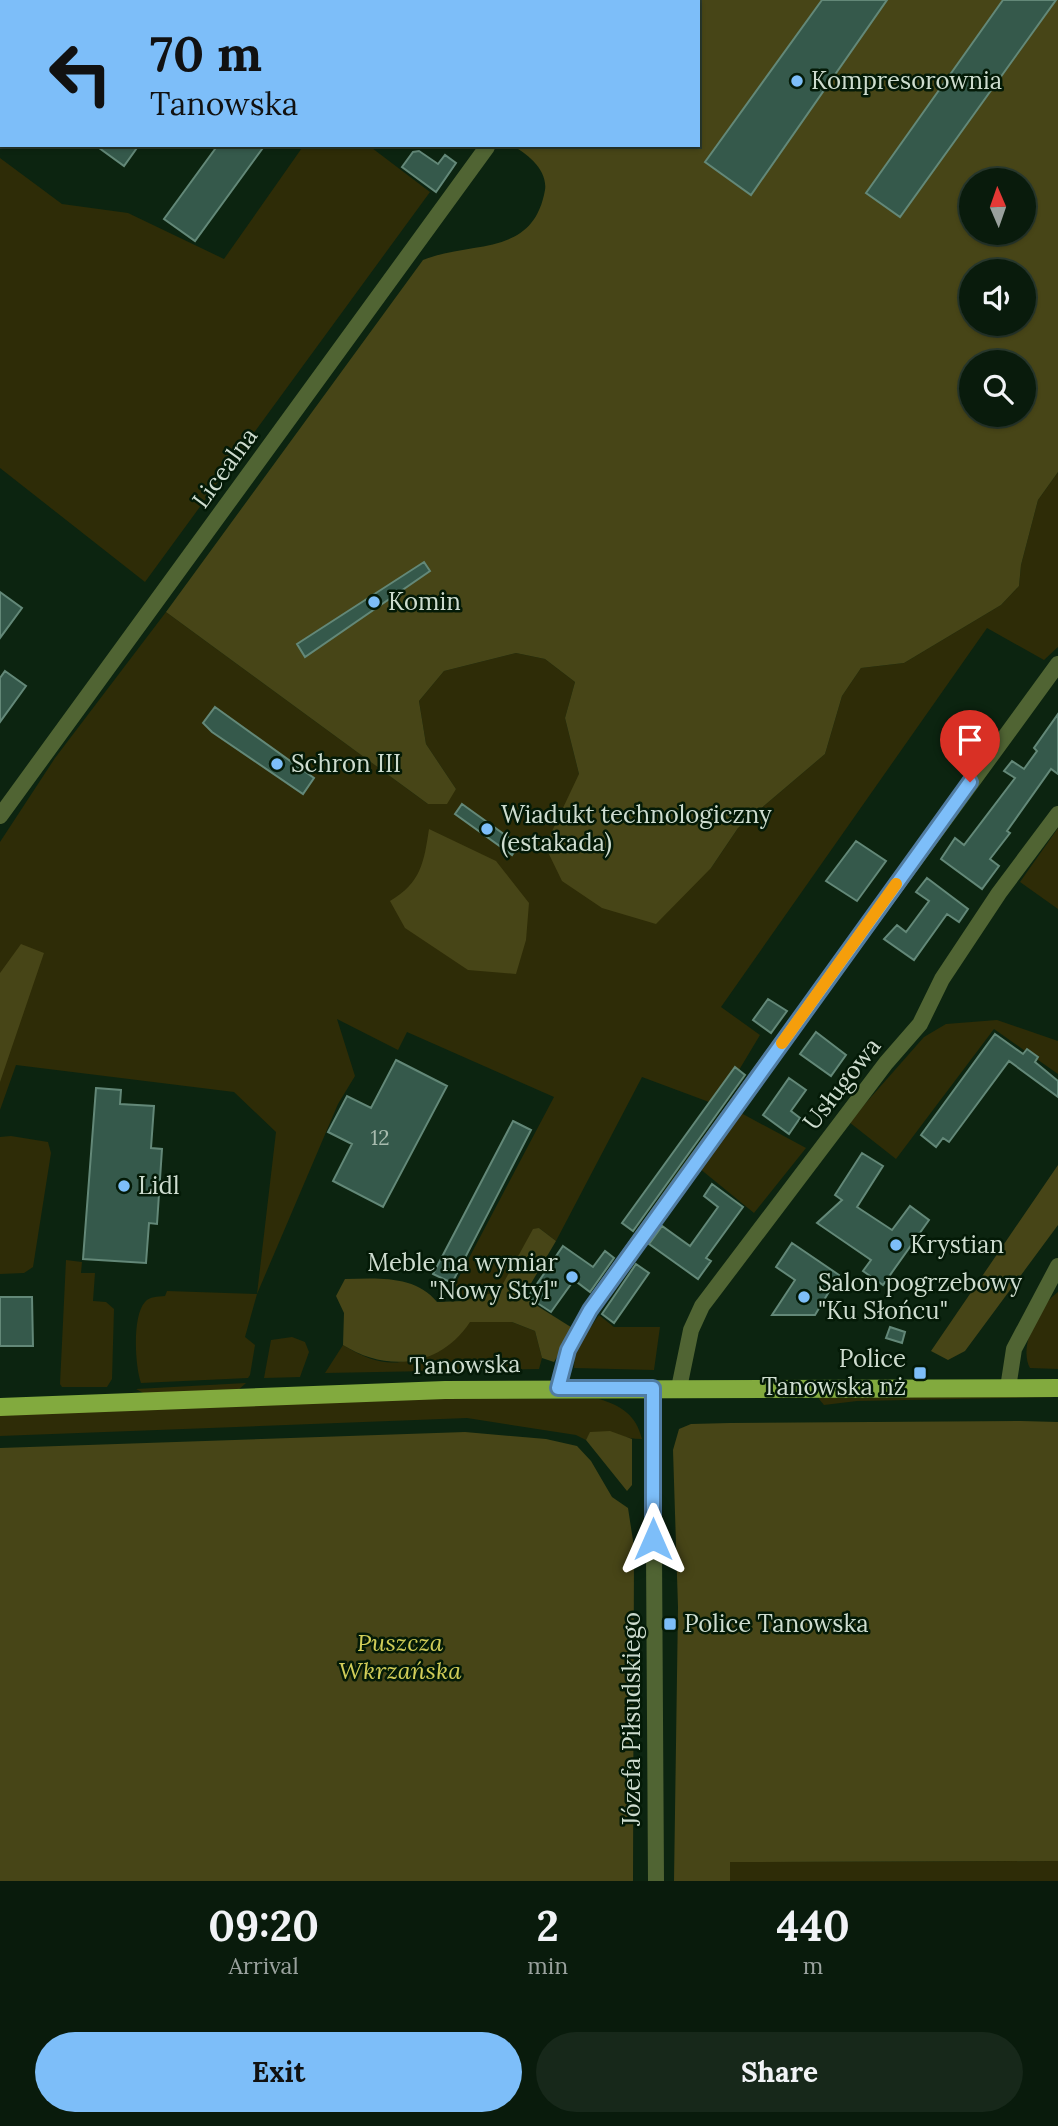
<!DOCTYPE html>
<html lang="en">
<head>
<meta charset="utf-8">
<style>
	:root { --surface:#091b0c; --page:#17281a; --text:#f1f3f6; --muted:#99a19d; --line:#29392d; --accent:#7dbef9 }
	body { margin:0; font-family:Lora,serif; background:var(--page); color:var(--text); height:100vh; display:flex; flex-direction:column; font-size:26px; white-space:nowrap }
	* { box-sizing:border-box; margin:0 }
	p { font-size:23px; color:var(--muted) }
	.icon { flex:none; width:38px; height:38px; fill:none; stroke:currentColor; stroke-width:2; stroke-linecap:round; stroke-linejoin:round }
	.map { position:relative; height:1881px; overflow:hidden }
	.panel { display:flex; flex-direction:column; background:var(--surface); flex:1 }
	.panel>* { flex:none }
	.top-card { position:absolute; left:0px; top:0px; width:700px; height:147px; box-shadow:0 2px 5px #0004,0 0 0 2px var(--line); background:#7dbef9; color:#111; overflow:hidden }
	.needle { width:46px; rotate:358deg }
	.buttons { position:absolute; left:959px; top:168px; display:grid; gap:14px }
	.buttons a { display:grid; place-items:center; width:77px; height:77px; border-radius:50%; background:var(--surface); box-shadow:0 2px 5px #0004,0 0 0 2px var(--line); font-size:35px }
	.pin { position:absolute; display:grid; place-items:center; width:60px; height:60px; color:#fff; margin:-72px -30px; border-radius:50% 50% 50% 0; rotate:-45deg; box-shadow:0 0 7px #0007 }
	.pin .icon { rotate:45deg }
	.me { position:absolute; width:77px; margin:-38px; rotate:0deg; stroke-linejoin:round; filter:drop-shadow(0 0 5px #0008) }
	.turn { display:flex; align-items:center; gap:24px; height:147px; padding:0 35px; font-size:32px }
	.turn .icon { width:91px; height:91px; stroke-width:2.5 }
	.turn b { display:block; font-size:49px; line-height:60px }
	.eta { display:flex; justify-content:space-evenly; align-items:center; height:119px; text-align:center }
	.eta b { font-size:42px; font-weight:700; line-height:49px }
	.action { display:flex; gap:14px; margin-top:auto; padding:14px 35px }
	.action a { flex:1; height:80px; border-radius:42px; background:var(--accent); color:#111; font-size:28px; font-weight:700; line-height:80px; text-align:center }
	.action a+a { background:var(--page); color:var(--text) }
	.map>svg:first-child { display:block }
	.green { fill:#2e2c07 }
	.forest { fill:#474517; fill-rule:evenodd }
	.building { fill:#35594b; stroke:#638878; stroke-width:2 }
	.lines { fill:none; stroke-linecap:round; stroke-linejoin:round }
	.minor { stroke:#506433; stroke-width:16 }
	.major { stroke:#82aa3e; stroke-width:18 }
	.route-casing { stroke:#517ca2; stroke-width:18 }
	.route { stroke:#7dbef9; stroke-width:12 }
	.slow { stroke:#f59e0b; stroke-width:12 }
	.poi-dot { fill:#7dbef9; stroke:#041a07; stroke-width:2.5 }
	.labels { text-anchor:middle; stroke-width:5; stroke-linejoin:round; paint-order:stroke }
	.number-label { font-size:21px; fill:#a8bbae }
	.poi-label { font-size:24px; fill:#cedccf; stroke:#041a07; text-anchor:start }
	.street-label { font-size:24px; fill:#cedccf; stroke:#041a07 }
	.park-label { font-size:24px; font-style:italic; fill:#d1cd58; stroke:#041a07 }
</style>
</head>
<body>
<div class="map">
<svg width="1058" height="1881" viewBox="0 0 1058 1881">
	<rect width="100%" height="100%" fill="#0c2410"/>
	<!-- green -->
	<path class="green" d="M304,145H368L430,192L145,582L0,468V158L62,204L128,213L224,259Z
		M1058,472V647L1044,660L987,628L721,1007L760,1035L739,1070L734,1068L709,1102L642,1077L556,1241L539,1228L499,1291L463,1301L451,1292L554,1097L407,1032L398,1050L337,1019L355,1076L338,1104L257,1294L245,1337L255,1345L250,1375L248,1378L141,1383C135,1366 132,1316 145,1302C150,1296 157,1297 165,1296L167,1291L257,1294L276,1132L234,1092L16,1065L0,1110V842L55,758L166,612L428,804L456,789L426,744L419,701L444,671L516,653L545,659L575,682L565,718L579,774L711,868L738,828L825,754L842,696L861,668L904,663L1001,605L1019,586L1021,565L1038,500Z
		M1058,828V909L1020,882Z
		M997,1020L1058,1041V1074L994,1029L896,1159L849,1122L924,1037L946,1024Z
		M741,1113L806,1148L754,1213L699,1168Z
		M11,1136L48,1142L51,1153L33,1267L24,1273L0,1274V1137Z
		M66,1260L82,1262L81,1273H95L93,1301L106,1302L114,1309L112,1379L107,1387H62L60,1384Z
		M1058,1292V1369L1030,1368C1018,1347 1039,1305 1058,1292Z
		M599,1315L614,1327H660L654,1370L574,1368L575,1350Z
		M469,1322H512L535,1331L542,1358L539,1369L325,1373L343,1345C401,1381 421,1356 469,1322Z
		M292,1337L305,1342L309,1352L300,1377L264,1378L271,1340Z
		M246,1383L237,1391L147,1395L136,1389Z
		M1058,1394V1397L857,1401L824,1405L819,1399V1397Z
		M392,1398L599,1399C622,1406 636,1415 642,1439C623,1439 611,1431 591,1432L586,1440L576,1435L467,1418L0,1436V1415Z
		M1058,1861V1881H730V1862Z"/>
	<!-- forest -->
	<path class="forest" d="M568,0H1058V472L1038,500L1021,565L1019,586L1001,605L904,663L861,668L842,696L825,754L738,828L711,868L656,924L602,908L562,881L545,846L579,774L565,718L575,682L545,659L516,653L444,671L419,701L426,744L456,789L447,804H428L166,612L423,260C472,240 533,258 545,190C548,170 527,153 511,145H698V2ZM971,180H1024V233H971ZM971,271H1024V324H971ZM971,362H1024V415H971Z
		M429,829L496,861L529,903L526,940L516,974L468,970L405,928L390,901C421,883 424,862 429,829Z
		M21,944L44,953L0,1082V973Z
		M1058,1165V1225L965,1351L948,1360L931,1351Z
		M539,1228L556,1241L523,1297L574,1329L554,1362L542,1358L535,1331L512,1322H470C440,1368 386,1372 343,1345L344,1313L336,1296L345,1279C377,1278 416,1275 437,1302L463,1301L499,1291L533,1229Z
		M1021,1421L1058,1422V1861L730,1862V1881H674L678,1607L673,1450L679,1429L691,1424L730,1423Z
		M610,1431L632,1439V1485L627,1491L586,1440L590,1432Z
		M465,1432L546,1439L577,1446L591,1461L612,1497L628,1508L634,1547L633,1881H0V1448Z"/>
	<!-- building -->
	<path class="building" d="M822,0H887L751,195L705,162Z
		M1003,0H1056L900,217L866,193Z
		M95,145H139L124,166Z
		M218,145H265L195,241L164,219Z
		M419,151L438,164L445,155L456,163L436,192L402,167L413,152Z
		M424,562L430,571L305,657L297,644Z
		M0,592L22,608L0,638Z
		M5,671L26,686L0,722V678Z
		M215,707L314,778L303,794L212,732L203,723Z
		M1058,714V774L1051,769L1007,831L1010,833L990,859L999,866L982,889L941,859L955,838L964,845L1015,778L1004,771L1012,761L1024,769L1037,751L1034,748Z
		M462,804L519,845L512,855L455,814Z
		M856,841L886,861L857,901L826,881Z
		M927,878L968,909L959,922L947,914L914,960L884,939L897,925L906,932L929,901L916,892Z
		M768,999L787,1011L771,1033L753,1020Z
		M816,1032L846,1055L831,1076L800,1054Z
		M995,1034L1023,1054L1027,1049L1038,1057L1035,1062L1058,1081V1097L1009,1061L949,1142L943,1138L936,1147L921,1135Z
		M396,1060L447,1086L383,1207L333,1181L352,1144L328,1132L347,1096L371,1108Z
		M735,1067L745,1075L633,1231L622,1223Z
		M789,1078L806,1090L791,1111L800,1118L789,1134L763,1115Z
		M96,1088L121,1090L120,1104L154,1106L151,1148L162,1149L157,1224L149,1223L146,1263L83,1259Z
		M513,1121L531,1130L452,1283L433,1274Z
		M862,1153L883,1166L857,1207L892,1230L910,1206L929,1220L883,1285L863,1271L871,1260L817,1223L842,1200L835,1195Z
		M712,1184L743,1207L706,1258L711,1261L698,1279L649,1244L662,1226L690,1246L718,1207L704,1196Z
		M792,1243L839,1275L815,1315H772L795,1280L776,1267Z
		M563,1246L593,1267L605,1251L614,1258L590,1292L574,1280L551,1312L528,1297Z
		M636,1264L649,1273L614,1323L602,1314Z
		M0,1297H32L33,1346H0Z
		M890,1327L905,1332L902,1343L886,1338Z"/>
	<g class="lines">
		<!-- minor -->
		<path class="minor" d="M0,816L487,147
			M653,1388L656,1881
			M679,1388L691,1330L702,1306L886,1063L920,1024L942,979L999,893L1058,814
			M1008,1388L1014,1349L1058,1266
			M558,1389L568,1350L590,1310L681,1181L1058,664"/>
		<!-- major -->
		<path class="major" d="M0,1407L445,1390L1058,1388"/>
	</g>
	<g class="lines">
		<defs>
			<path id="route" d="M653,1539V1388H558L568,1350L590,1310L970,782"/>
		</defs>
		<!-- route casing -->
		<use href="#route" class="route-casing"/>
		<!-- route -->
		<use href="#route" class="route"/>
		<!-- slow -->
		<path class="slow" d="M782,1043L896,884"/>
	</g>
	<!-- markers -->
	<g class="poi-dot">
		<circle cx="797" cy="81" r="7"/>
		<circle cx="374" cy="602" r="7"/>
		<circle cx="277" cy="764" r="7"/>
		<circle cx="487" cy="829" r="7"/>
		<circle cx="124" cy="1186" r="7"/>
		<circle cx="896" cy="1245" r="7"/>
		<circle cx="572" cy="1277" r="7"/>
		<circle cx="804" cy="1297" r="7"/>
		<rect x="913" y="1366" width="14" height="14" rx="3.5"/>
		<rect x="663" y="1617" width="14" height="14" rx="3.5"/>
	</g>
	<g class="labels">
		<!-- number labels -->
		<g class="number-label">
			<text x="380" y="1145">12</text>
		</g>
		<!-- poi labels -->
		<g class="poi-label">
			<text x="811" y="89">Kompresorownia</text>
			<text x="388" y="610">Komin</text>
			<text x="291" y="772">Schron III</text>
			<text x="501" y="823">Wiadukt technologiczny<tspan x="501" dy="28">(estakada)</tspan></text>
			<text x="138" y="1194">Lidl</text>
			<text x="910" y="1253">Krystian</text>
			<text x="558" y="1271" text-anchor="end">Meble na wymiar<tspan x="558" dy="28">"Nowy Styl"</tspan></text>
			<text x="818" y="1291">Salon pogrzebowy<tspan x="818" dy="28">"Ku Słońcu"</tspan></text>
			<text x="906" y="1367" text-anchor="end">Police<tspan x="906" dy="28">Tanowska nż</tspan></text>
			<text x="684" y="1632">Police Tanowska</text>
		</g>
		<!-- street labels -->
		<g class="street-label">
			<text transform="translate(225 468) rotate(-54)" y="8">Licealna</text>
			<text transform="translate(842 1084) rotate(-52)" y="8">Usługowa</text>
			<text transform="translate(465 1365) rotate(-1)" y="8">Tanowska</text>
			<text transform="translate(632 1719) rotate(-90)" y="8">Józefa Piłsudskiego</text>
		</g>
		<!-- park labels -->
		<g class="park-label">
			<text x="400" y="1651">Puszcza<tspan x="400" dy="28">Wkrzańska</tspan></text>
		</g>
	</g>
</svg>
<div class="buttons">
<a><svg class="needle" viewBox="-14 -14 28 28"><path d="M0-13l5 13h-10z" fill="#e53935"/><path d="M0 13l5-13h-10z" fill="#99a19d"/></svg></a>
<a><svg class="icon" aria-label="sound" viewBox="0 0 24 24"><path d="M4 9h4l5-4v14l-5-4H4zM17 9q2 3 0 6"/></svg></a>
<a><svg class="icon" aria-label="search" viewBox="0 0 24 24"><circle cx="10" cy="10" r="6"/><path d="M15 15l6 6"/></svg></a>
</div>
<div class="pin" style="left:970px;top:782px;background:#d93025"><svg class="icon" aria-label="arrive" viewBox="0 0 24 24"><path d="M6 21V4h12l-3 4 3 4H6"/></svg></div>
<svg class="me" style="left:653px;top:1539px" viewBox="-20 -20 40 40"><path d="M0-17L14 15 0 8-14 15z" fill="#7dbef9" stroke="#fff" stroke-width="4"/></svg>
<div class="top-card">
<div class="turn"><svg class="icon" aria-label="left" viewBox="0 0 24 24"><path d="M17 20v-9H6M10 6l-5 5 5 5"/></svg><div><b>70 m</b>Tanowska</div></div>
</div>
</div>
<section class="panel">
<div class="eta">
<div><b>09:20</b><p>Arrival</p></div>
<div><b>2</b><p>min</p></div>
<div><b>440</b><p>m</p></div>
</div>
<div class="action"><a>Exit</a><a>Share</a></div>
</section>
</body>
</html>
